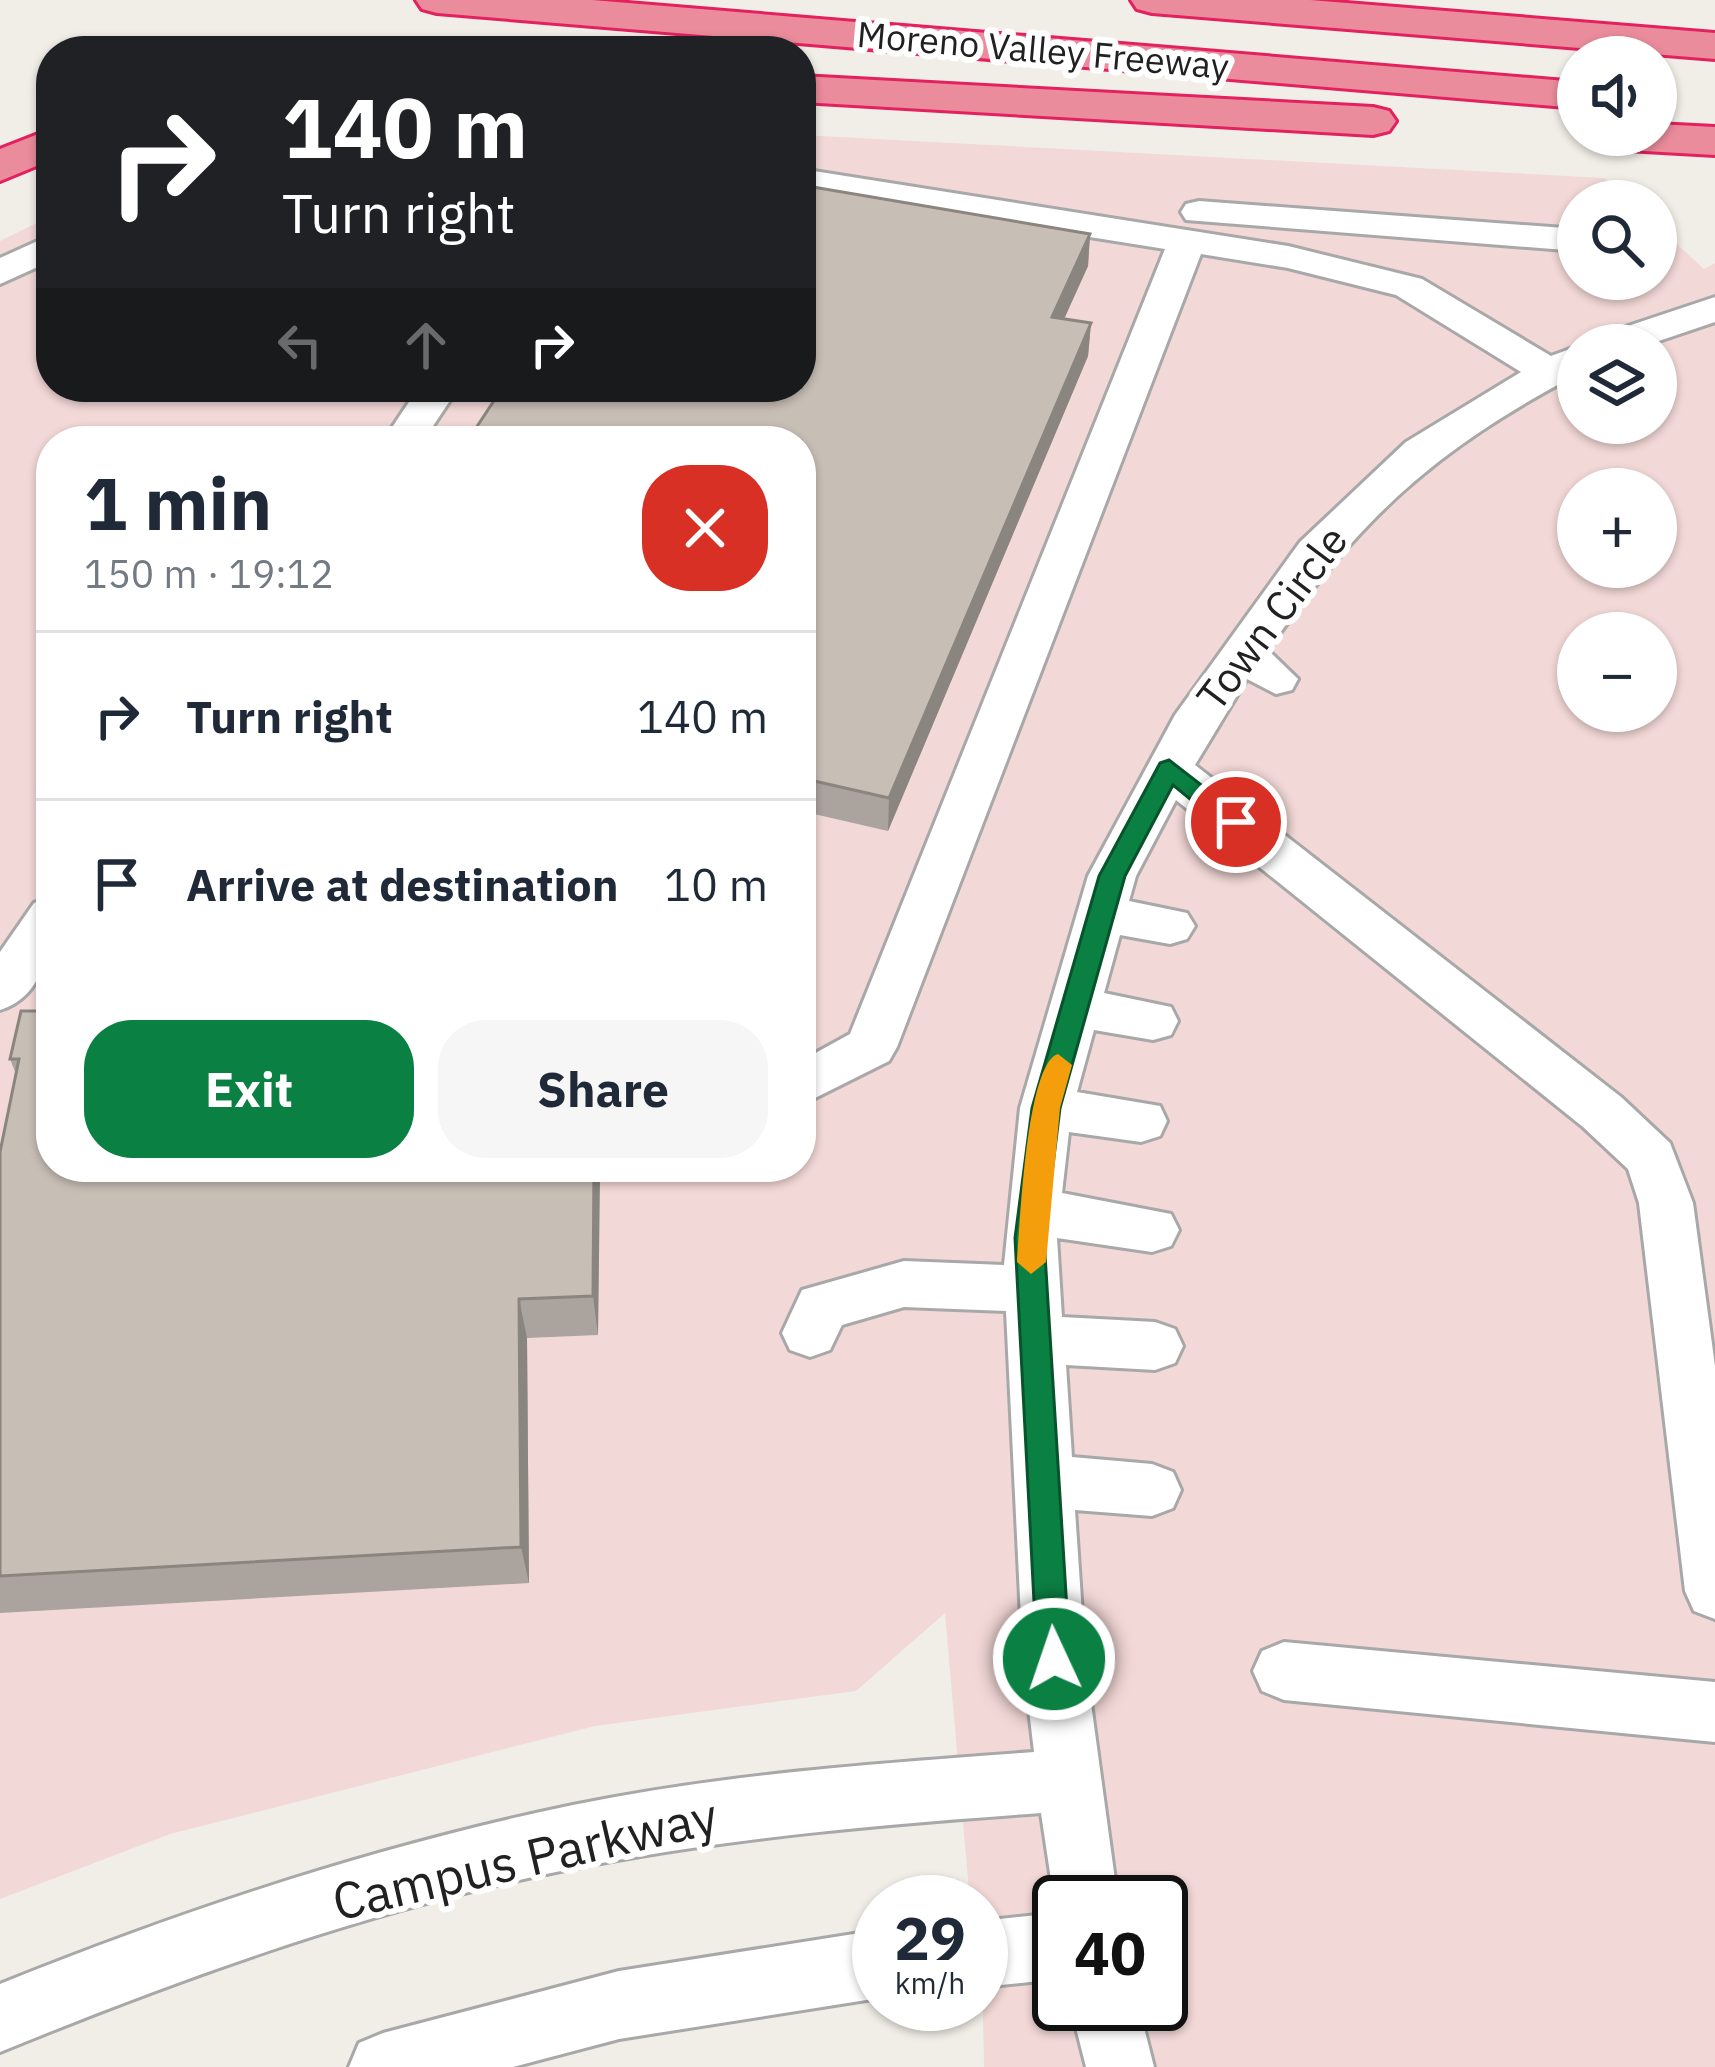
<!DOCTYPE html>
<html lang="en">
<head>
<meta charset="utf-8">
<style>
	:root { --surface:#fff; --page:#f6f6f7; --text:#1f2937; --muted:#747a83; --line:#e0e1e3; --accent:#0b8043 }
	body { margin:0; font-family:"IBM Plex Sans",sans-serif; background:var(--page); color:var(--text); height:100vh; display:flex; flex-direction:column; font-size:45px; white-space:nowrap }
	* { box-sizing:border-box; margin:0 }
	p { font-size:39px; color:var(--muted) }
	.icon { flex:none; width:66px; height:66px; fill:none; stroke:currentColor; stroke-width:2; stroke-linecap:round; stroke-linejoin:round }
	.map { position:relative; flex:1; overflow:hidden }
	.details { position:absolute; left:36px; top:426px; width:780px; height:756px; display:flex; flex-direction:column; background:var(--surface); border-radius:48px; box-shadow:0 3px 9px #0004 }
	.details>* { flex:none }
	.banner { position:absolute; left:36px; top:36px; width:780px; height:366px; border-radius:48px; box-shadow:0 3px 9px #0004; background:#202124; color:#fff; overflow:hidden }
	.tools { position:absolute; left:1557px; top:36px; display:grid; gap:24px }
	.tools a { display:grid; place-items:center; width:120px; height:120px; border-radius:50%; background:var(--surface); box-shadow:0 3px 9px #0004; font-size:60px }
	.speed { position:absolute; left:852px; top:1875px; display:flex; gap:24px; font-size:60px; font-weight:700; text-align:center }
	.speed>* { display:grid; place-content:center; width:156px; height:156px; border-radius:50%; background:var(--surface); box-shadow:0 3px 9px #0004; line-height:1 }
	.speed small { font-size:30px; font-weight:400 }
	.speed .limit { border:6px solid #111; border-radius:18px; background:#fff; color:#111 }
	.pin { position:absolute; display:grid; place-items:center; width:102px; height:102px; color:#fff; margin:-51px; border:6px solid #fff; border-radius:50%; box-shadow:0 3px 12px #0007 }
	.me { position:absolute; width:132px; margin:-66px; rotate:357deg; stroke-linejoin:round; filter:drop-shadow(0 0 9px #0008) }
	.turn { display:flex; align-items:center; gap:42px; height:252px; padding:0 48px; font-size:54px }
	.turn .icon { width:156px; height:156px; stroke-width:2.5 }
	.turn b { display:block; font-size:84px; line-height:102px }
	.lanes { display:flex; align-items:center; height:114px; padding:0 48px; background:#0003; justify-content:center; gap:60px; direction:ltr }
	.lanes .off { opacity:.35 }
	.round { display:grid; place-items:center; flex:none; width:126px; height:126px; border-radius:48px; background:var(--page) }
	.head { display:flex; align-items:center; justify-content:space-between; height:204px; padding:0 48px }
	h1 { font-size:72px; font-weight:700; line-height:90px }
	.primary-button { display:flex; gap:24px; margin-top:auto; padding:24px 48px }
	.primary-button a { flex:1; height:138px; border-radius:48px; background:var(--accent); color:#fff; font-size:48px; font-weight:700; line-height:138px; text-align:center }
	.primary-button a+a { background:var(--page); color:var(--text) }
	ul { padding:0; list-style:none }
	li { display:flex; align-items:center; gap:36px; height:168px; padding:0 48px; border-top:3px solid var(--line) }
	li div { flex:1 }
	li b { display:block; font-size:45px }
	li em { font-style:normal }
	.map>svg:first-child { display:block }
	.commercial { fill:#f2d8d6; fill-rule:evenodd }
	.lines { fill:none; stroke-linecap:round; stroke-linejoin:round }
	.minor-casing { stroke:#a8a8a8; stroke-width:6 }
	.highway-casing { stroke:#e3215f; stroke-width:6 }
	.minor { fill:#fff; fill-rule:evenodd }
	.highway { fill:#eb8c9c; fill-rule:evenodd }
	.wall { fill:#aba39d }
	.shaded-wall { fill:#8b857f }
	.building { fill:#c7beb6; stroke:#8b857f; stroke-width:3 }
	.route { fill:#0b8043; stroke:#07532c; stroke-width:3 }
	.slow { fill:#f59e0b }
	.labels { text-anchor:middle; stroke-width:12; stroke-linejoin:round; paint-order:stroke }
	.far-street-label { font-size:36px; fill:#212121; stroke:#fff }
	.street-label { font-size:42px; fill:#212121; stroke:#fff }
	.near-street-label { font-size:51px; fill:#212121; stroke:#fff }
</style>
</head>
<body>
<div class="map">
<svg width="1715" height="2067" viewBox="0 0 1715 2067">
	<rect width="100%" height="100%" fill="#f1eee7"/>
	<!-- commercial -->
	<path class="commercial" d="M801,135L1604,178L1629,201H1578V279H1656V225L1704,269L1715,263V2067H984L981,1902H970L945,1613L856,1691L595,1726L170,1834L0,1899V241L51,216V387H801ZM1578,345H1656V423H1578ZM51,441H801V1167H51ZM1578,489H1656V567H1578ZM1578,633H1656V711H1578ZM1059,1902H1161V2004H1059Z"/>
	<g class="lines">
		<defs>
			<path id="minor" d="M801,169L1288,246L1422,279L1551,356L1578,346V374C1434,450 1361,517 1268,650L1298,679L1292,690L1276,694L1247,679L1195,765L1621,1097L1670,1143L1693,1203L1715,1366V1619L1694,1611L1685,1591L1639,1203L1628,1169L1583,1127L1176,800L1136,876L1129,901L1187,913L1195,926L1187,939L1170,944L1120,935L1104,993L1171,1007L1178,1021L1171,1035L1153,1040L1094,1030L1077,1092L1160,1106L1167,1121L1160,1136L1141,1142L1069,1132L1062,1193L1171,1214L1179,1230L1171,1246L1152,1252L1057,1238L1062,1317L1155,1322L1175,1329L1183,1346L1175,1363L1155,1370L1066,1365L1072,1457L1152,1464L1173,1472L1181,1490L1173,1508L1152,1516L1075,1510L1085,1659L1118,1902H1059V1979L981,1987V1921L1056,1913L1041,1813C887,1824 733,1837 580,1867C381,1906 188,1975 0,2052V1984C186,1909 376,1846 573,1805C725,1774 880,1763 1034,1752L1023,1659L1006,1311L904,1307L842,1325L830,1350L810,1357L790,1350L782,1333L802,1290L904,1261L1004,1265L1020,1108L1088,876L1175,715L1300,542L1406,442L1521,372L1396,295L1288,268L1201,254L897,1047L889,1061L801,1105V1061L850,1034L1165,249L801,191Z
				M1199,201L1578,229V251L1186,220L1181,212L1186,204Z
				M51,235V261L0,284V258Z
				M1715,297V322L1647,345H1589L1595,337Z
				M419,387H459L423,441H383Z
				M51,898C51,941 48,995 0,1010V952L34,903Z
				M1284,1642L1715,1682V1742L1284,1700L1262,1691L1253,1671L1262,1651Z
				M879,1930V1998L619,2039L513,2067H349L359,2043L383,2033L619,1971Z
				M1070,2004H1138L1154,2067H1086Z"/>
			<path id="highway" d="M416,0H592L1578,82V108L437,13L422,9Z
				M1131,0H1310L1715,33V59L1152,13L1137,9Z
				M801,76L1373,107L1389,111L1396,121L1389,131L1373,135L801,102Z
				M1656,124L1715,127V155L1609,149L1593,145L1586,135H1656Z
				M51,129V160L0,181V149Z"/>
		</defs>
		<!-- minor casing -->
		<use href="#minor" class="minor-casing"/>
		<!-- highway casing -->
		<use href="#highway" class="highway-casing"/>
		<!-- minor -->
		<use href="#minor" class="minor"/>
		<!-- highway -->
		<use href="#highway" class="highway"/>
	</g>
	<!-- wall -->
	<path class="wall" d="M1090,234L1088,266L1064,319L1091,323L1088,356L888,831L801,811V441L472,434Z
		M21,1011L51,1167H599L598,1335L527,1338L529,1583L0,1613V1152L16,1074L10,1059Z"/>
	<!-- shaded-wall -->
	<path class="shaded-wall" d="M1090,234L1088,266L1050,350L1052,317Z
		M1091,323L1088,356L888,831L889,798Z
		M594,1167H599L600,1178L598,1335L593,1296Z
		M519,1299L527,1338L529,1583L521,1547Z"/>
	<!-- building -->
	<path class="building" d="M801,185L1090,234L1052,317L1091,323L889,798L801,778V441H435L444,428L472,434L503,387H801Z
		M21,1011H51V1167H594L593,1296L519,1299L521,1547L0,1576V1152L19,1059H10Z"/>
	<!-- route -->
	<path class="route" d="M1169,760L1249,822L1236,831L1227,829L1173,785L1125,876L1060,1108L1044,1238L1070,1659L1066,1670L1054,1674L1042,1670L1037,1659L1015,1238L1032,1108L1099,876L1160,763Z"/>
	<!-- slow -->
	<path class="slow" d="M1058,1054L1072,1065L1060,1108L1046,1262L1031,1274L1017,1262C1020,1226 1026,1064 1058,1054Z"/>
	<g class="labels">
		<!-- far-street labels -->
		<g class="far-street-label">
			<text transform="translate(1043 50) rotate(5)" y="13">Moreno Valley Freeway</text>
		</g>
		<!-- street labels -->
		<g class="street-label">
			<text transform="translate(1272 618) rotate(-53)" y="15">Town Circle</text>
		</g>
		<!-- near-street labels -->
		<g class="near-street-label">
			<text transform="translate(525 1859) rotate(-13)" y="18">Campus Parkway</text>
		</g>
	</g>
</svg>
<div class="tools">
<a><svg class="icon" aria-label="sound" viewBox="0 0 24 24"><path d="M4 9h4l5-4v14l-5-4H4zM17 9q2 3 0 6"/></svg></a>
<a><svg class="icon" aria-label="search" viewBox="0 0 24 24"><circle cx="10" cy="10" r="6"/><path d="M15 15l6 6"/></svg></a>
<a><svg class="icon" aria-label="layers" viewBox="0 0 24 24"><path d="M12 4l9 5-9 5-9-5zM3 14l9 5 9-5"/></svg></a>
<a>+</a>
<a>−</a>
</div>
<div class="speed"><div>29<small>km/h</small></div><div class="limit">40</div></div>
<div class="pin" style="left:1236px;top:822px;background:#d93025"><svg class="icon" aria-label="arrive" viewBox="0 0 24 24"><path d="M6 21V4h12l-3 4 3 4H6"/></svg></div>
<svg class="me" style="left:1054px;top:1659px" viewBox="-20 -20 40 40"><circle r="17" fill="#0b8043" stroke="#fff" stroke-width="3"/><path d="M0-11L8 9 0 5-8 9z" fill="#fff"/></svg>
<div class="banner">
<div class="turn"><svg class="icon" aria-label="right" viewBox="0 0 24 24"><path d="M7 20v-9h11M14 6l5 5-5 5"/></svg><div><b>140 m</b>Turn right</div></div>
<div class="lanes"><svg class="icon off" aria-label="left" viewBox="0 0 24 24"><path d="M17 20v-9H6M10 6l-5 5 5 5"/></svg><svg class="icon off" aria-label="ahead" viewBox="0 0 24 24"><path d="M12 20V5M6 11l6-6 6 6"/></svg><svg class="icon" aria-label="right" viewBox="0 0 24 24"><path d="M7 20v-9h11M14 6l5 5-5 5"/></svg></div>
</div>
<section class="details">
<div class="head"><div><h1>1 min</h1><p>150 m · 19:12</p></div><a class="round" style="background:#d93025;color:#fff"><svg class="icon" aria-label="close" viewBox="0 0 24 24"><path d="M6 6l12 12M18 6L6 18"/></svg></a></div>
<ul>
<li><svg class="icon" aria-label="right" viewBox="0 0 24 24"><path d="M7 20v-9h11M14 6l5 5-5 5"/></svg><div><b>Turn right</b></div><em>140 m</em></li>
<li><svg class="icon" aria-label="arrive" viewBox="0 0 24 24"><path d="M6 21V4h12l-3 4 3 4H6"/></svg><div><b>Arrive at destination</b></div><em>10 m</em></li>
</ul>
<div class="primary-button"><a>Exit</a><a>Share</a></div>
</section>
</div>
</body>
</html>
